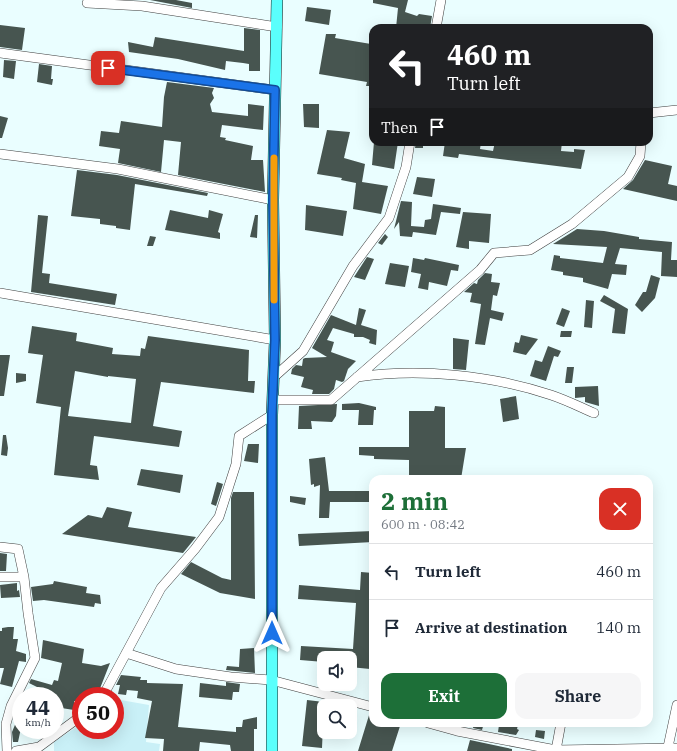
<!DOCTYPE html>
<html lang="en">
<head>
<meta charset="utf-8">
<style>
	:root { --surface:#fff; --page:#f6f6f7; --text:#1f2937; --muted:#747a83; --line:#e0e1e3; --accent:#1d6f38 }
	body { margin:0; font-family:"IBM Plex Serif",serif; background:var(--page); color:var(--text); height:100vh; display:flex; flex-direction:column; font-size:15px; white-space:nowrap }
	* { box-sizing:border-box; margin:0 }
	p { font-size:13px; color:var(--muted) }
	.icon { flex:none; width:22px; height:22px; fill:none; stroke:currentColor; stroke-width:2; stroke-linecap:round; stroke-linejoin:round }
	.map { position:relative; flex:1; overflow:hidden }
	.drawer { position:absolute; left:369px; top:475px; width:284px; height:252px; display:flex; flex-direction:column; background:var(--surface); border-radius:12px; box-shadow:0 4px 16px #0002 }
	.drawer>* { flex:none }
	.guide { position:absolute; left:369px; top:24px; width:284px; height:122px; border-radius:12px; box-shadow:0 4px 16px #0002; background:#202124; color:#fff; overflow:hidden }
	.fabs { position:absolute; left:317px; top:651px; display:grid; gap:8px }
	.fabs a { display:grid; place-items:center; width:40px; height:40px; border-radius:8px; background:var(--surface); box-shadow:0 4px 16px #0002; font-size:20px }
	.speed { position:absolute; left:12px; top:687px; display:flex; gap:8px; font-size:20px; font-weight:700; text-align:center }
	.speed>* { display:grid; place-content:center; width:52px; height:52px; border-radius:50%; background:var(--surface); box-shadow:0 4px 16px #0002; line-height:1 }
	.speed small { font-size:10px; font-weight:400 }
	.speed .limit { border:6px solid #d22; background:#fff; color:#111 }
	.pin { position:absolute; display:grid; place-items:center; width:34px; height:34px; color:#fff; margin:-17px; border-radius:8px; box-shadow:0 2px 6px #0006 }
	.me { position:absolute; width:44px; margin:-22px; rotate:0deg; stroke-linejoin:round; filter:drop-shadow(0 0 3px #0008) }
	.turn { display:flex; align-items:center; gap:14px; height:84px; padding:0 12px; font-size:18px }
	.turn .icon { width:52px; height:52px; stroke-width:2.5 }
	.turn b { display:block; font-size:28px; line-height:34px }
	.then { display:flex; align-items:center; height:38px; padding:0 12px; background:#0003; gap:8px; font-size:15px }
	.round { display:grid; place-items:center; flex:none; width:42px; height:42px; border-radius:12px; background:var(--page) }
	.summary { display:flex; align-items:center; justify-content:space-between; height:68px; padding:0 12px }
	h1 { font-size:24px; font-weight:700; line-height:30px; color:var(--accent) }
	.primary-button { display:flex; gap:8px; margin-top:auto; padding:8px 12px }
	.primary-button a { flex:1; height:46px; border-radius:12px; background:var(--accent); color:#fff; font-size:16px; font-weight:700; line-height:46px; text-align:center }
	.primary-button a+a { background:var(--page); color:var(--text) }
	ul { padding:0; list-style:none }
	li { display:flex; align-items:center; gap:12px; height:56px; padding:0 12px; border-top:1px solid var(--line) }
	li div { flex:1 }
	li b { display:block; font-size:15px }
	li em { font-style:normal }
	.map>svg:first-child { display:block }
	.farmland { fill:#c9f0f7 }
	.building { fill:#475550; fill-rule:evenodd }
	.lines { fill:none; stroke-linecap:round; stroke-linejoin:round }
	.minor-casing { stroke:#3f3f3f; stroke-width:10 }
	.major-casing { stroke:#1d1d1d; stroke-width:12 }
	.minor { stroke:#fff; stroke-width:9 }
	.major { stroke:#5afffc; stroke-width:11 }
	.route-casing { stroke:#114b97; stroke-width:10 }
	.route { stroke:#1a73e8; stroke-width:7 }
	.slow { stroke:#f59e0b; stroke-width:7 }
</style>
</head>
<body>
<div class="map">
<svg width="677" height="751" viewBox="0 0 677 751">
	<rect width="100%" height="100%" fill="#eafeff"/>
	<!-- farmland -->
	<path class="farmland" d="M115,699L149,705L146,742L160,744L159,751H54V742L81,724V730H115Z"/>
	<!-- building -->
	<path class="building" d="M150,0H176L192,3V8Z
		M373,0H408L405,12L417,16L419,14L432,16L430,28H396L398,8L373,3Z
		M307,7L331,10L329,25L305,21Z
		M0,25L25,28L22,50L0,47Z
		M244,28L260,30V71H249V64L243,63L226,61L225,70L178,59L129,52L128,42L153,47L155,37L244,51Z
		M326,34H336L335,38L371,44L373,46V86H366L367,82L319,74Z
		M4,60L16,61L14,79L3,77Z
		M39,64L52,66L51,79H53L52,85L37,82Z
		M167,82L214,88L212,93L214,98L210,104L212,112L248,116V104L264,106L263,130L222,125L220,137L226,138L225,140L253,146L251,160H263L265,192L178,175L181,142L164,140L161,172L118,163L120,149L99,146L101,131L119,133L121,121L162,127L164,97Z
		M303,104H319V128L304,127Z
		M0,116L8,118L2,138H0Z
		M327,130L350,132L344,158L365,164L362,182L388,186L381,214L353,209L356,183L341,180L342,178L317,174Z
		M374,142H398L394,169L372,165Z
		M416,142H423V148H415Z
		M445,142H481L480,149L493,151L495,142H562L561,151L574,152V149L585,150L581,169L459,154L458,158L443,156Z
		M645,160L672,166L668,184L677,186V201L623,189L633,180Z
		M77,170L117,175L208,193L207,196L135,184L130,230L116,228V226L100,224V219L71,216Z
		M417,177L435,179L432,197L413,194Z
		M401,201L412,202L411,226L424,227L425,220L431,219L433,204L461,208L460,214L441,212L436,235L413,232L412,237L400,236L399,222L394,229Z
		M306,205L347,211L343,236L305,230Z
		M170,210L208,218L209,210L223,214L218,232L220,233V239L165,230Z
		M463,212L491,214L489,243L469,241V249L456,247Z
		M38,215L48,216L42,273L50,274L49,283L117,294L115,305L31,292Z
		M255,215H258L257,238L250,237Z
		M577,229L604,231L639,237V239L672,242L671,260H677V277L661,276L662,252L620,248L615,264L627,265L626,275L612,274L608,289L583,282V278L563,275V272L551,270L554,255L560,256V258L603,263L607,247L553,244Z
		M385,234L388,237L382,245L378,243Z
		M150,236L156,237L153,246H147Z
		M367,257L374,259L365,280L354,277Z
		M413,258L424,260L425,258L459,265L458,271L451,270L447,286L429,282L428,290L418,288L421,274L411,272Z
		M390,263L409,266L405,287L385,284Z
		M485,273L492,274L491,282L500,283L497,296L493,295L491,310L504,313L502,321L490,318L485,345L475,344L481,304L470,302L472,293L464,292L474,283L477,284L478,280Z
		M651,275L660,278L655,298L642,312L635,305L643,292H646Z
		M604,295L628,309L625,334L612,333L615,309L600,301Z
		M586,300L594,301L592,328L584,327Z
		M359,308L366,310L361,325L377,330L376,345L369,343L370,340L363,337H354V334L333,328L327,340L334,342L331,352L356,361L348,369L344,381L342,382L336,380L334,389L329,394H312L313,390L301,387L304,377L291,374L292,369L296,365L302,366L303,359L305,358L327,357L312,348L331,315L356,325Z
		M562,308L570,311L564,327L556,324Z
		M32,326L77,333L76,341L113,348L112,354L140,356L141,348L145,349L148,336L249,350L248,381H255L254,393L161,382L153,426L182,431L179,447L94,436L90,465L97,466L99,480L54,475L61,407L36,403L43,355L28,353ZM75,371L108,377V376L136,379L131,423L68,416Z
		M561,331H572L571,337H560Z
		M521,335L538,339L526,355L513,352L515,342L519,343Z
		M453,338L469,340L466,370L453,369Z
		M548,346L561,351L558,357L554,356L546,381L530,376L535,360L542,362Z
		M0,355H10L4,396H0Z
		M567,367H574L572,383H565Z
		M16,373L26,374V381L16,383Z
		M598,386L599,406L585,402V397L575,398V387Z
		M516,396L519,419L503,422L500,399Z
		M359,403L376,407V410H374L373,425H358L359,410H342V404Z
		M337,404L336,416L332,422L311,421L312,429H298L299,406Z
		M435,406L445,407V448H466L461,479H409V460L374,459V456L359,455V447H409V411H434Z
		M3,435H6L8,448L7,456L1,455Z
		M248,444H259L258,463L244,461Z
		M325,457L329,491H373V502H330L329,518H319L320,485L314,487V484L311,485L309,459Z
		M141,469L183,475L180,493L137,485Z
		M217,482L223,484L216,506L211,504Z
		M233,492H254L255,599L220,593L181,574L191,562L222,578L231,580V498Z
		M290,496L306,498L305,505L290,502Z
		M107,507L132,512L128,527L196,537L183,553L62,534L88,515L102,518Z
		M373,531V542L299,546L298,534Z
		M0,553L7,554L6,571H0Z
		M361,572L373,573V627L370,669L350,667V658H324V662L300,660L301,646L353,649L356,603L298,599L299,585L360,590Z
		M54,581L87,587L86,593L100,595L101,604L95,603L94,607L44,600L33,601L31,587L53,584Z
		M17,583V591L19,590L20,597L1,598L0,585Z
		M8,627H14L13,639H18L16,651L26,654V662L19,661L12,687L0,684L4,668H0V631H2V628Z
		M43,640L84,649L82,663L101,666L110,663L97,696H81V702L74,701V710L55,707V696H36L39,688L29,683L31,679L52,685L54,680L58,681L62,663L41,658Z
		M254,648L255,673L226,670L227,666L239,667L240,649Z
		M121,675L141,677L140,680H147V683L183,684L178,727L236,732V727H242L243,720L257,717V729H254V751H231L230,745L200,742L199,751H163L164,739L145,738L152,701L137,698L138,691L127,690L126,695L118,694L120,685H116Z
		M226,682L240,684L239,692H233L232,700L199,697L200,683L226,686Z
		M307,700L324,702L322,748L302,746Z
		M370,712L373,713V723H401L392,751H358Z
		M20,713H21V728L18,742H13L12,732Z
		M474,723H484L482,730L473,728Z
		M506,724L518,725L517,729L519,730L516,735L498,732L499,725L506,726Z
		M536,730L545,731L544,739L535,737Z
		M470,740L512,749V751H467Z"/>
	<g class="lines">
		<defs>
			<path id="minor" d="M87,3L142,6L277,27
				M436,28L441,0
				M0,53L275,90
				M649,113L677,110
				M0,154L118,169L273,200
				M0,293L275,340
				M274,377L303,351L353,266L389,218L406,167L410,142
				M357,377C420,368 491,375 551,395C566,400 580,407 594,413
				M274,400H331L480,270L494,253L530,250L572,224L628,177L640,156L641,142
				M0,547L18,549L24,577L28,613L35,658L11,706L6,724L7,751
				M0,577H24
				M126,653L176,669L231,677L271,680L373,707
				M103,696L161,588L195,549L219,517L236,464L239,436L272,415
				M428,723L457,731L556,750L677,748
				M668,747L677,705
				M556,750L561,723
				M16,751L39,747L81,716"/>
			<path id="major" d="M272,751V415L275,340L273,200L277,0"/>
		</defs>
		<!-- minor casing -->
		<use href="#minor" class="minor-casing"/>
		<!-- major casing -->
		<use href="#major" class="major-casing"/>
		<!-- minor -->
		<use href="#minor" class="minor"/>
		<!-- major -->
		<use href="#major" class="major"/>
	</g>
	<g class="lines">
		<defs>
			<path id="route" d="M108,68L275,90L273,200L275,340L272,415V633"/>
		</defs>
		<!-- route casing -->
		<use href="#route" class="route-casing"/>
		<!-- route -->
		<use href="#route" class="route"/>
		<!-- slow -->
		<path class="slow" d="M274,158V300"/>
	</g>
</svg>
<div class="fabs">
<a><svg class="icon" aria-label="sound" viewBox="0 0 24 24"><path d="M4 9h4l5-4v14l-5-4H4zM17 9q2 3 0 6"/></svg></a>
<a><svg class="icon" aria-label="search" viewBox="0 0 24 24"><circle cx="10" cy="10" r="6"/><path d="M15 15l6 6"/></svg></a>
</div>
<div class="speed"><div>44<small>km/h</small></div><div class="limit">50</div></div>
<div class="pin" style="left:108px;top:68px;background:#d93025"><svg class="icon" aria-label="arrive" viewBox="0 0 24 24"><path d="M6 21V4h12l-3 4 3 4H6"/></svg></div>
<svg class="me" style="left:272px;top:633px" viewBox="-20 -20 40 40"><path d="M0-17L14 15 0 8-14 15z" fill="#1a73e8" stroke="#fff" stroke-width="4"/></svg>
<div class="guide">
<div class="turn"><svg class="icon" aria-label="left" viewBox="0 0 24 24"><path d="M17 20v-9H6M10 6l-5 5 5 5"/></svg><div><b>460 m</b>Turn left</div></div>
<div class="then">Then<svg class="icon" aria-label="arrive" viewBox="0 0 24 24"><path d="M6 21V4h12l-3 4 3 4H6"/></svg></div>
</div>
<section class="drawer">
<div class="summary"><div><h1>2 min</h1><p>600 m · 08:42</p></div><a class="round" style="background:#d93025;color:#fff"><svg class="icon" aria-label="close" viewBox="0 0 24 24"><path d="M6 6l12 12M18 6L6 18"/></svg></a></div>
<ul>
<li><svg class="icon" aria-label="left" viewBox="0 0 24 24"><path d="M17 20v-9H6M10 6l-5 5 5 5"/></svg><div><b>Turn left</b></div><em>460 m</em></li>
<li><svg class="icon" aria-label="arrive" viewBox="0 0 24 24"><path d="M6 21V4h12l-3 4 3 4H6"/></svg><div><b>Arrive at destination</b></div><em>140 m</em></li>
</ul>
<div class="primary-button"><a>Exit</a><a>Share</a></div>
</section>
</div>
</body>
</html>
